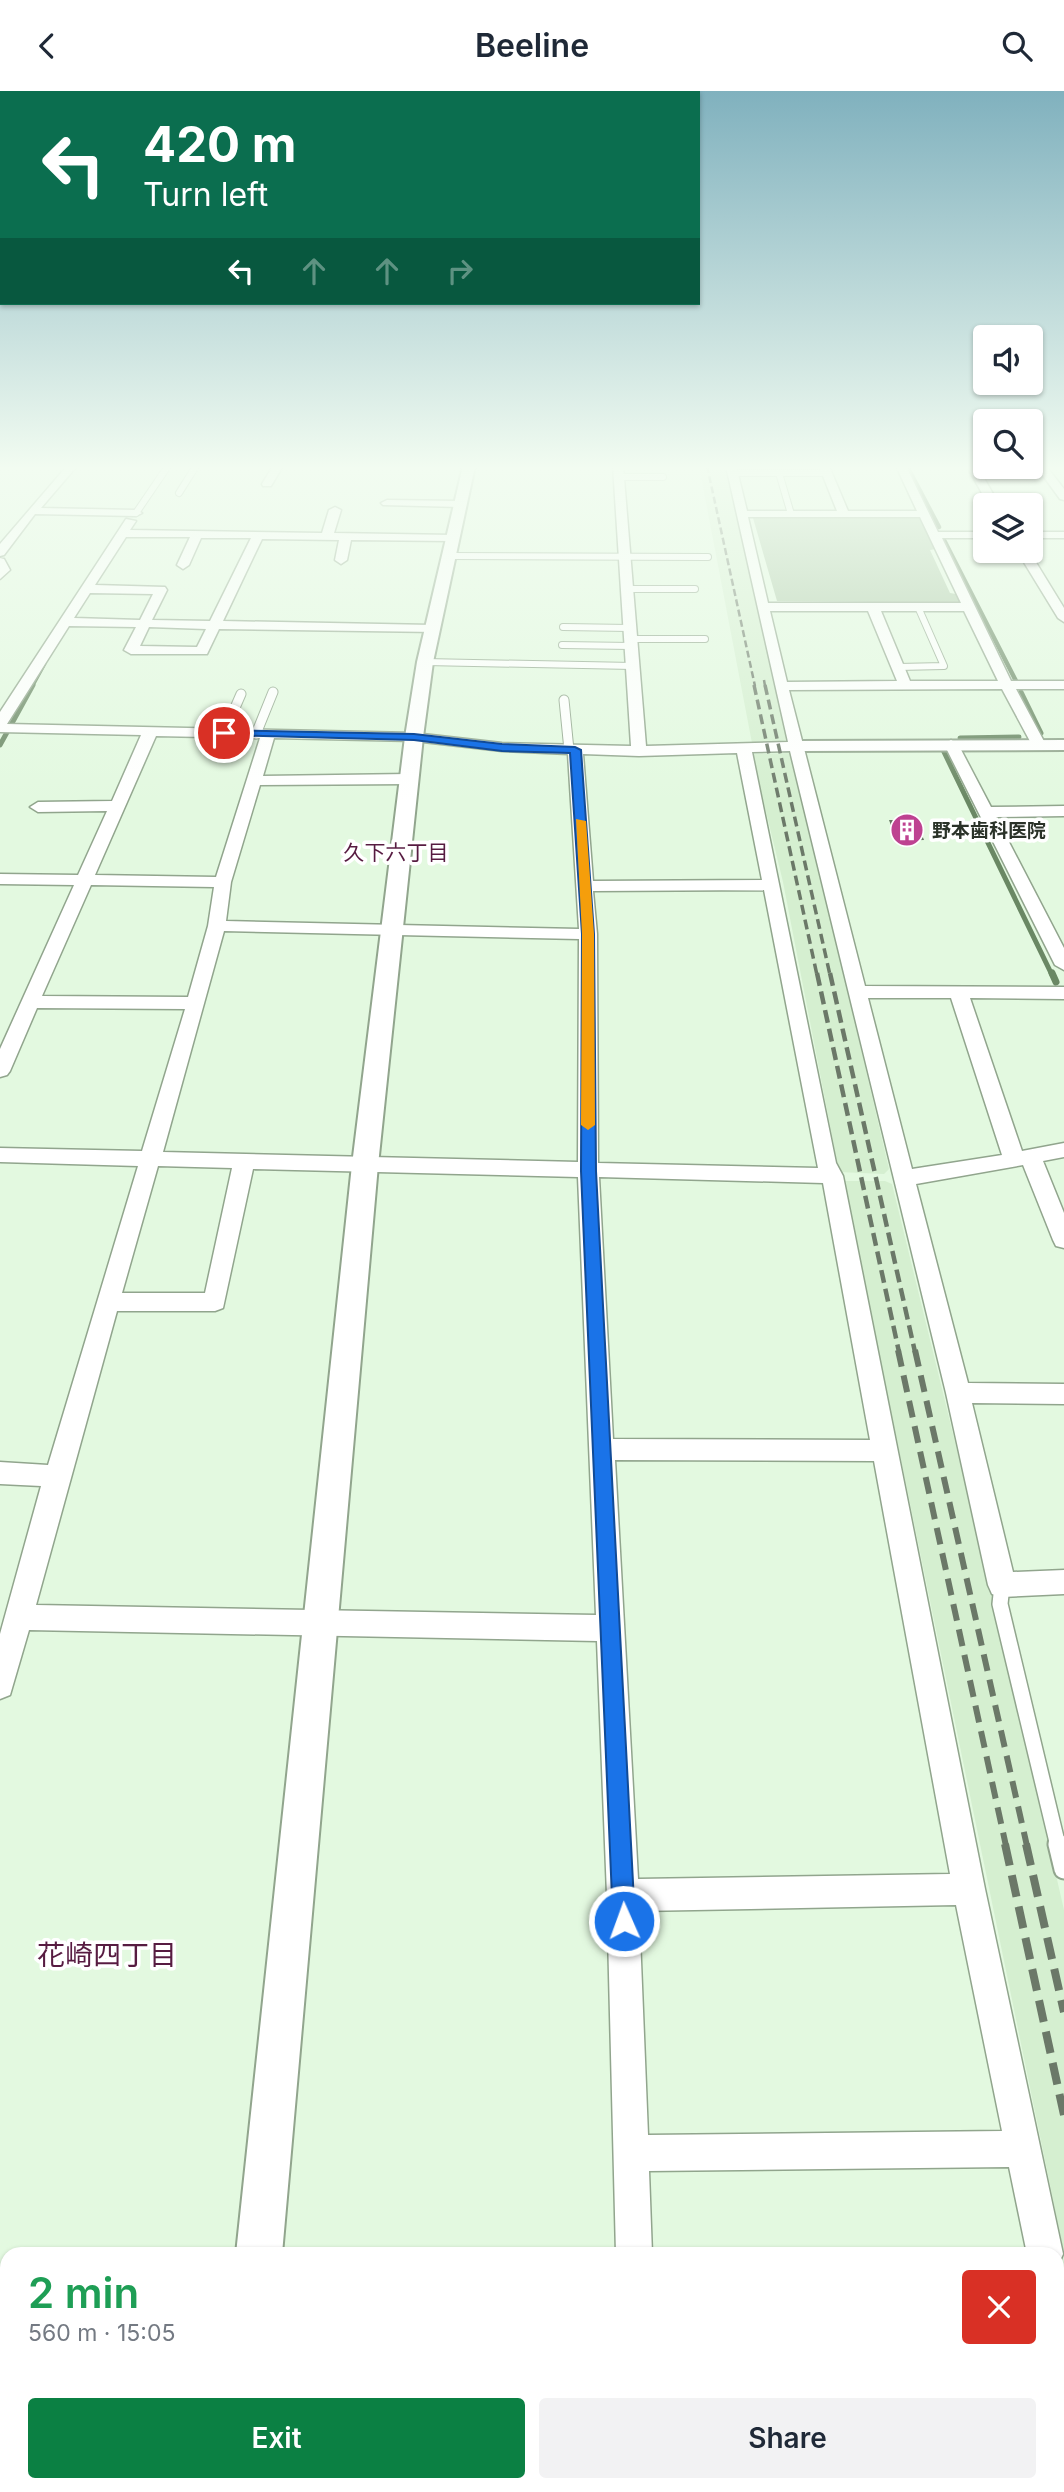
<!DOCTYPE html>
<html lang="en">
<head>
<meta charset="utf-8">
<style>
	:root { --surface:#fff; --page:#f2f2f3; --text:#1f2937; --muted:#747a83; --accent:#0b8043 }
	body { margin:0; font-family:Inter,"Noto Sans JP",sans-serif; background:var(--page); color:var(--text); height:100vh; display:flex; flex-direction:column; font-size:26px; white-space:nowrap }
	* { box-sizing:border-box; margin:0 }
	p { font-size:23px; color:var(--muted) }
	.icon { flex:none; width:38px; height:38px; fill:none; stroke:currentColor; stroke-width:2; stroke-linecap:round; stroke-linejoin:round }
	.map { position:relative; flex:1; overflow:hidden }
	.panel { position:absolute; left:0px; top:2156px; width:1064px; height:245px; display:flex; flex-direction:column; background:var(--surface); border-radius:21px 21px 0 0; box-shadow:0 2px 5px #0004 }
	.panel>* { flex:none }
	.top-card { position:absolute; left:0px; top:0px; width:700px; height:214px; box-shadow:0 2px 5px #0004; background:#0b6e4f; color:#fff; overflow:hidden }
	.tools { position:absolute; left:973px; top:234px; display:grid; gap:14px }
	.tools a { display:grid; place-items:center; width:70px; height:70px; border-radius:7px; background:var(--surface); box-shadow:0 2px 5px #0004; font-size:35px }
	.pin { position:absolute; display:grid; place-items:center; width:60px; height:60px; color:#fff; margin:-30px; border:4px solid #fff; border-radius:50%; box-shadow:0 2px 7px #0007 }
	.me { position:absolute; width:77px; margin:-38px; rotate:358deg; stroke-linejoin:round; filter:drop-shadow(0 0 5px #0008) }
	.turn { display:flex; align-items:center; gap:24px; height:147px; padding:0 28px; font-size:32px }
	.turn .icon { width:91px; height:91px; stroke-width:2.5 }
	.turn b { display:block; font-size:49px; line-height:60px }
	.lanes { display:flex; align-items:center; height:66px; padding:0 28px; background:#0003; justify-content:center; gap:35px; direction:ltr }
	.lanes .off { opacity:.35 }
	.round { display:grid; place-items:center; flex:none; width:74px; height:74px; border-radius:7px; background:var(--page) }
	.headline { display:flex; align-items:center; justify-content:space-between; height:119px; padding:0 28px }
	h1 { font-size:42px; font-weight:600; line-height:52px; color:#1e9e55 }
	.button { display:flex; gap:14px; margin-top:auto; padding:14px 28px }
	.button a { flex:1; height:80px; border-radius:7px; background:var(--accent); color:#fff; font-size:28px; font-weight:600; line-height:80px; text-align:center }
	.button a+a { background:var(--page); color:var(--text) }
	header { display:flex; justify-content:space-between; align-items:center; height:91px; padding:0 28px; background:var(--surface); font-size:32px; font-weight:600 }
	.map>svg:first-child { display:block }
	.built { fill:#d5efd0 }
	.green { fill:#acc9a7 }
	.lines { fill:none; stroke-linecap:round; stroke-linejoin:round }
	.stream-far2 { stroke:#6a8864; stroke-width:4.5 }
	.stream-far1 { stroke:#6a8864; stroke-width:5 }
	.stream { stroke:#6a8864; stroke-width:7 }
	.building { fill:#647760 }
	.service-far3-casing { stroke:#91a58d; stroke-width:8 }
	.service-far2-casing { stroke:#91a58d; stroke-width:11 }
	.service-far1-casing { stroke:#91a58d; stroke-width:18 }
	.service-casing { stroke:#91a58d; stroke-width:23 }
	.minor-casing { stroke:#91a58d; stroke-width:3 }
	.tertiary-casing { stroke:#91a58d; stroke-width:4 }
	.service-far3 { stroke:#fff; stroke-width:6 }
	.service-far2 { stroke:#fff; stroke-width:9 }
	.service-far1 { stroke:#fff; stroke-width:15 }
	.service { stroke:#fff; stroke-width:19 }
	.minor { fill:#fff; fill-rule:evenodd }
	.tertiary { fill:#fff; fill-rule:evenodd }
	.rail-far4 { stroke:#6b7868; stroke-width:2.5; stroke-dasharray:7 3.5; stroke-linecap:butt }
	.rail-far3 { stroke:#6b7868; stroke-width:3.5; stroke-dasharray:10 5; stroke-linecap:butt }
	.rail-far2 { stroke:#6b7868; stroke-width:4.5; stroke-dasharray:13 6; stroke-linecap:butt }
	.rail-far1 { stroke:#6b7868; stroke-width:6; stroke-dasharray:17 9; stroke-linecap:butt }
	.rail { stroke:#6b7868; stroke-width:8; stroke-dasharray:22 10; stroke-linecap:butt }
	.route { fill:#1a73e8; stroke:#114b97; stroke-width:2 }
	.slow { fill:#f59e0b }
	.labels { text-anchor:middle; stroke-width:7; stroke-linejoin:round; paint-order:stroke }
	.far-poi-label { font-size:19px; font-weight:bold; fill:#2a3228; stroke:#fff; text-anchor:start }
	.far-neighbourhood-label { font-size:21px; fill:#571b41; stroke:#fff }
	.near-neighbourhood-label { font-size:28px; fill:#571b41; stroke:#fff }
</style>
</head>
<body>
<header><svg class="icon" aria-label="back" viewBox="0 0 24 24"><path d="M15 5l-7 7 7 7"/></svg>Beeline<svg class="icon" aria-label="search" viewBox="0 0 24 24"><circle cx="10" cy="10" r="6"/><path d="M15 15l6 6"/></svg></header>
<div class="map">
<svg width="1064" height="2401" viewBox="0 0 1064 2401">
	<rect width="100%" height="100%" fill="#e3f9e0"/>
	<!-- built -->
	<path class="built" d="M699,375H724L791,651L752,652Z
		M792,662L889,1078L884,1083L839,1081L783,791L752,663Z
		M845,1090H885L892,1093L986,1478L1064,1819V2162L897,1349L838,1093Z"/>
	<!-- green -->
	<path class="green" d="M759,425L920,426L936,458L930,459L950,502L956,503L960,512L777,510L753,427Z"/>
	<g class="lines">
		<!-- stream-far2 -->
		<path class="stream-far2" d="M907,375L939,436
			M944,449L1016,590
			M32,595L44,573"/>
		<!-- stream-far1 -->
		<path class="stream-far1" d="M1021,601L1041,642
			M960,647L1019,646
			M0,654L33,594
			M944,661L1052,884"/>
		<!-- stream -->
		<path class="stream" d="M1052,882L1056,891"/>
	</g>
	<!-- building -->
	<path class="building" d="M889,729H916L924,749L897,750Z"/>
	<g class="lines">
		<defs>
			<path id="service-far3" d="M732,382H827
				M779,382L791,423
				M618,386H663
				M179,402L196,375
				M136,422L168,375
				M449,465L708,466
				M627,498H695
				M563,536L630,537
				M631,548H705
				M562,554L631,555
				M425,571L633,575
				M898,576L944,575L918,516"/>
			<path id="service-far2" d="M564,609L569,659
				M224,642L241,603
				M256,643L273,601"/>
			<path id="service-far1" d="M1002,1494L1000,1513L1058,1755"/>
			<path id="service" d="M1058,1753L1064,1778"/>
			<path id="minor" d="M67,375H77L41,417L136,419L142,422L136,425L35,423L4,464L0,465V453Z
				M273,375H283L271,395H263L262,393Z
				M613,375H623L646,655L788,651L726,375H736L747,420H837L819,375H829L848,420H917L896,375H906L938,441H985V447H942L1011,590H1064V598H1016L1046,654L1039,658L1032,654L1002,598L789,599L865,895L1064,896V908L970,907L1022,1060L1064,1052V1066L1043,1070L1064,1122V1157L1056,1155L1053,1149L1023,1074L916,1093L968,1292L1064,1293V1313L972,1312L1013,1481L1064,1479V1503L1002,1506L992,1503L988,1494L946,1302L790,660L752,661L836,1072L843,1085L985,1798L1063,2163L1057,2177V2163H1027L1009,2076L649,2080L652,2163H616L607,1804L597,1550L29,1539L10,1604L0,1608V1543L41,1395L0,1393V1371L48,1374L138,1075L0,1071V1057L142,1060L185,918L37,917L10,980L7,984L0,986V958L74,794L0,793V783L78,784L107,720L38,721L30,716L38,711L112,710L141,644L0,641V621L126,428L136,430L130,439L322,442L329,419L335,416L341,419L334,442L453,444L459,447L453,450L351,449L347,469L341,473L335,469L339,449L262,448L223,530L432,534L438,538L437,541L219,538L207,563H131L124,559L136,536L69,535L7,633L414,642L502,652L631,655ZM748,426H920L961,512H768ZM126,446H190L177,474L183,478L189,474L201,447H251L210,530L152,529L167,499L165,496L95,494ZM90,502L153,503L140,529L74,527ZM770,520H868L897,590L787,591ZM881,520H964L998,590H910ZM149,536L206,538L197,556L140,555ZM156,645L260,647L216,786L95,784ZM274,647L414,650L502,660L568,663L579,838L226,830L231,791L260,694L409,693L417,688L409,683L263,685ZM737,662L762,789L593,790L583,663L639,665ZM91,794L214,796L208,835L188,906L42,905ZM764,799L818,1077L598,1072L597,843L593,800ZM224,840L579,848L578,1071L163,1061ZM868,907H951L1002,1064L912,1078ZM158,1075L232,1077L205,1202H122ZM253,1078L578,1086L596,1524L36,1514L117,1220H215L223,1217ZM599,1086L823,1092L870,1349L613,1348ZM615,1369L874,1370L950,1783L638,1788ZM956,1814L1002,2040L648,2044L639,1820Z
				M967,375H977L1000,415H989Z
				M1036,375H1046L1064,398V409L1060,408Z
				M387,409L460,410L466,413L460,416L383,414L381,412Z
				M1031,441H1064V447H1031Z
				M1017,460H1029L1064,517V531L1058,527Z
				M0,467L4,468L10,479L0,488Z
				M951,649L958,653L991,716L1064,715V725L996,726L1064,857V879L1055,874L944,653Z
				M1057,2204L1064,2207V2276L1057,2273Z
				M623,2394H663V2401H623Z"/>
			<path id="tertiary" d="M463,375H475L433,571L423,646L378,1074L282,2163H236L352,1074L405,646L417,571Z
				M1064,649V659L798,660L789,655L798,650Z
				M211,2394H261L260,2401H210Z"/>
		</defs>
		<!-- service-far3 casing -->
		<use href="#service-far3" class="service-far3-casing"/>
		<!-- service-far2 casing -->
		<use href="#service-far2" class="service-far2-casing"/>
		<!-- service-far1 casing -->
		<use href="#service-far1" class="service-far1-casing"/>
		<!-- service casing -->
		<use href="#service" class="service-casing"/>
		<!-- minor casing -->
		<use href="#minor" class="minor-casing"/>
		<!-- tertiary casing -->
		<use href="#tertiary" class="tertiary-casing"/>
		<!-- service-far3 -->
		<use href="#service-far3" class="service-far3"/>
		<!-- service-far2 -->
		<use href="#service-far2" class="service-far2"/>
		<!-- service-far1 -->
		<use href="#service-far1" class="service-far1"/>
		<!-- service -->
		<use href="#service" class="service"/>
		<!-- minor -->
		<use href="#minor" class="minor"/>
		<!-- tertiary -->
		<use href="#tertiary" class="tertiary"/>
		<!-- rail-far4 -->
		<path class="rail-far4" d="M707,375L755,595
			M764,589L765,595"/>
		<!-- rail-far3 -->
		<path class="rail-far3" d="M754,594L817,884
			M765,594L830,884"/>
		<!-- rail-far2 -->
		<path class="rail-far2" d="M817,882L899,1261
			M830,882L915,1261"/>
		<!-- rail-far1 -->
		<path class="rail-far1" d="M898,1259L1006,1755
			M915,1259L1027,1755"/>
		<!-- rail -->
		<path class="rail" d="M1005,1753L1064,2024
			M1026,1753L1064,1921"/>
	</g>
	<!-- sky -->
	<linearGradient id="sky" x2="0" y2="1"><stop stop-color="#80b1be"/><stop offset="0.53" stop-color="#f2fcf1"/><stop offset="1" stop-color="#f2fcf1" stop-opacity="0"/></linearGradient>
	<rect width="1064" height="711" fill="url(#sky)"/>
	<!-- route -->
	<path class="route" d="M224,639L414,643L502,653L575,656L581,659L594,843L596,1080L635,1830L632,1838L624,1841L616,1838L613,1830L581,1080L582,843L570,662L502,660L414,649L221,644V640Z"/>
	<!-- slow -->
	<path class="slow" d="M576,728L586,730L594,843L595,1034L588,1039L581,1034L582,843Z"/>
	<!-- icons -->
	<defs>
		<symbol id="building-disc" viewBox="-11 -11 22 22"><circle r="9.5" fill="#be4291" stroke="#fff"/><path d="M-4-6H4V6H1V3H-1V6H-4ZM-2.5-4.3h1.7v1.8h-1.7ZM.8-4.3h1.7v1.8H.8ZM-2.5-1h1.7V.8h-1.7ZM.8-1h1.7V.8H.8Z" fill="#fff"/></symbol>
	</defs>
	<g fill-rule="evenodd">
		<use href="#building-disc" x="888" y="720" width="38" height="38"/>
	</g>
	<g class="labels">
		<!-- far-poi labels -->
		<g class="far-poi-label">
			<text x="932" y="746">野本歯科医院</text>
		</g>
		<!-- far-neighbourhood labels -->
		<g class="far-neighbourhood-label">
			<text x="396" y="769">久下六丁目</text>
		</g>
		<!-- near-neighbourhood labels -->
		<g class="near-neighbourhood-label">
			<text x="107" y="1874">花崎四丁目</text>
		</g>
	</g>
</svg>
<div class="tools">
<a><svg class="icon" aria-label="sound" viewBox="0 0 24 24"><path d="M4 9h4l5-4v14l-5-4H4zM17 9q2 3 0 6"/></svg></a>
<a><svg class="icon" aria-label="search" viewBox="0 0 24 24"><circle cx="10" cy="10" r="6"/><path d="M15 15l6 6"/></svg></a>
<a><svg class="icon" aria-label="layers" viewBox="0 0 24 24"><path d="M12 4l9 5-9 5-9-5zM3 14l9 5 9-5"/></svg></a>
</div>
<div class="pin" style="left:224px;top:642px;background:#d93025"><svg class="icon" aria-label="arrive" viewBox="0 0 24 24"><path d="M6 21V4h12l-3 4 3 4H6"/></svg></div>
<svg class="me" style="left:624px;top:1830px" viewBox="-20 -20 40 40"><circle r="17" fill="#1a73e8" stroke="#fff" stroke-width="3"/><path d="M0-11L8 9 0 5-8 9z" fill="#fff"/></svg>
<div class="top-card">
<div class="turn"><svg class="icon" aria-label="left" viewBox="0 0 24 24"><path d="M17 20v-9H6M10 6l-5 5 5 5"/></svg><div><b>420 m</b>Turn left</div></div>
<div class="lanes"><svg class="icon" aria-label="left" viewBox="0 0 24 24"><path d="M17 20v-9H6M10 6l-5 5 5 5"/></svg><svg class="icon off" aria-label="ahead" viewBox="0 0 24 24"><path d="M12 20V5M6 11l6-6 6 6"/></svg><svg class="icon off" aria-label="ahead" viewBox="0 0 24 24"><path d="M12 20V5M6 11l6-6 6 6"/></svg><svg class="icon off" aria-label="right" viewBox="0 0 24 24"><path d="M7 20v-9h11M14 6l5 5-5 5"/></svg></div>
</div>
<section class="panel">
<div class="headline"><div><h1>2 min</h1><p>560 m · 15:05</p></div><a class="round" style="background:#d93025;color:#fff"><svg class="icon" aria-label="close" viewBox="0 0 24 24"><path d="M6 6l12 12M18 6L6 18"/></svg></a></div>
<div class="button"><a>Exit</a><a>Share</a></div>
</section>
</div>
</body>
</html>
